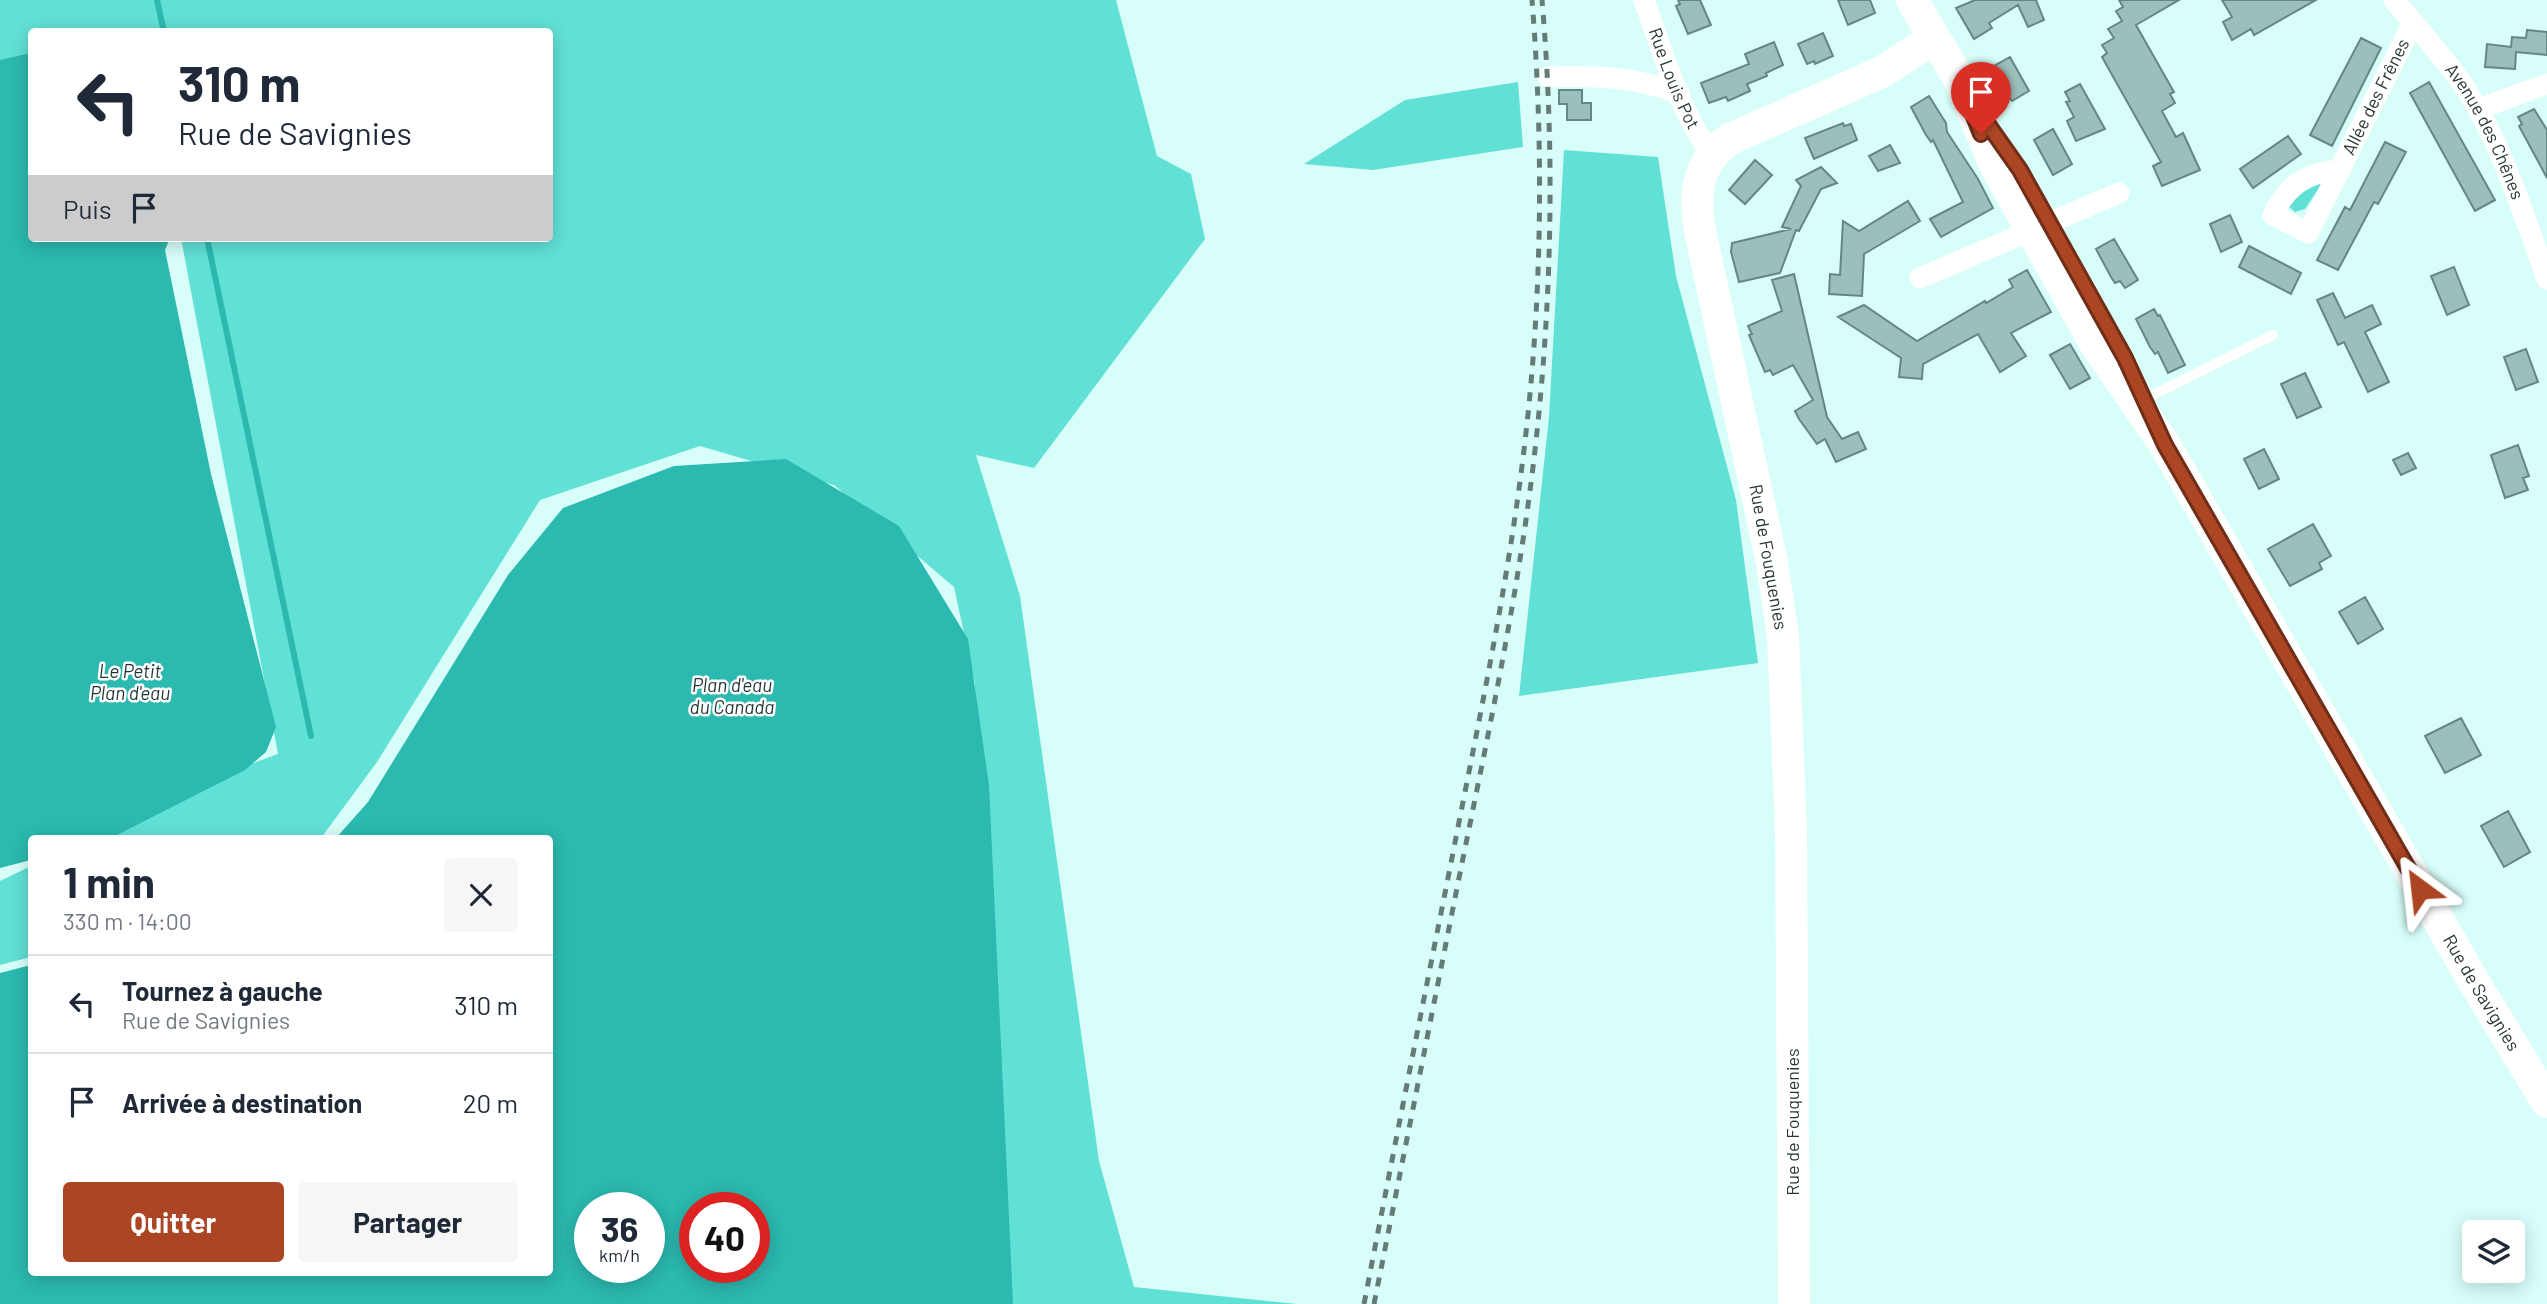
<!DOCTYPE html>
<html lang="fr">
<head>
<meta charset="utf-8">
<style>
	:root { --surface:#fff; --page:#f6f6f7; --text:#1f2937; --muted:#747a83; --line:#e0e1e3; --accent:#ac4523 }
	body { margin:0; font-family:Barlow,sans-serif; background:var(--page); color:var(--text); height:100vh; display:flex; flex-direction:column; font-size:26px; white-space:nowrap }
	* { box-sizing:border-box; margin:0 }
	p { font-size:23px; color:var(--muted) }
	.icon { flex:none; width:38px; height:38px; fill:none; stroke:currentColor; stroke-width:2; stroke-linecap:round; stroke-linejoin:round }
	.map { position:relative; flex:1; overflow:hidden }
	.details { position:absolute; left:28px; top:835px; width:525px; height:441px; display:flex; flex-direction:column; background:var(--surface); border-radius:7px; box-shadow:0 4px 18px #0003 }
	.details>* { flex:none }
	.banner { position:absolute; left:28px; top:28px; width:525px; height:214px; border-radius:7px; box-shadow:0 4px 18px #0003; background:#fff; color:var(--text); overflow:hidden }
	.controls { position:absolute; left:2462px; top:1220px; display:grid; gap:14px }
	.controls a { display:grid; place-items:center; width:63px; height:63px; border-radius:7px; background:var(--surface); box-shadow:0 4px 18px #0003; font-size:35px }
	.speed { position:absolute; left:574px; top:1192px; display:flex; gap:14px; font-size:35px; font-weight:700; text-align:center }
	.speed>* { display:grid; place-content:center; width:91px; height:91px; border-radius:50%; background:var(--surface); box-shadow:0 4px 18px #0003; line-height:1 }
	.speed small { font-size:18px; font-weight:400 }
	.speed .limit { border:10px solid #d22; background:#fff; color:#111 }
	.pin { position:absolute; display:grid; place-items:center; width:60px; height:60px; color:#fff; margin:-72px -30px; border-radius:50% 50% 50% 0; rotate:-45deg; box-shadow:0 0 7px #0007 }
	.pin .icon { rotate:45deg }
	.me { position:absolute; width:77px; margin:-38px; rotate:330deg; stroke-linejoin:round; filter:drop-shadow(0 0 5px #0008) }
	.turn { display:flex; align-items:center; gap:24px; height:147px; padding:0 35px; font-size:32px }
	.turn .icon { width:91px; height:91px; stroke-width:2.5 }
	.turn b { display:block; font-size:49px; line-height:60px }
	.then { display:flex; align-items:center; height:66px; padding:0 35px; background:#0003; gap:14px; font-size:26px }
	.round { display:grid; place-items:center; flex:none; width:74px; height:74px; border-radius:7px; background:var(--page) }
	.summary { display:flex; align-items:center; justify-content:space-between; height:119px; padding:0 35px }
	h1 { font-size:42px; font-weight:700; line-height:52px }
	.primary-button { display:flex; gap:14px; margin-top:auto; padding:14px 35px }
	.primary-button a { flex:1; height:80px; border-radius:7px; background:var(--accent); color:#fff; font-size:28px; font-weight:700; line-height:80px; text-align:center }
	.primary-button a+a { background:var(--page); color:var(--text) }
	ul { padding:0; list-style:none }
	li { display:flex; align-items:center; gap:21px; height:98px; padding:0 35px; border-top:2px solid var(--line) }
	li div { flex:1 }
	li b { display:block; font-size:26px }
	li em { font-style:normal }
	.map>svg:first-child { display:block }
	.green { fill:#61e0d5 }
	.water { fill:#2bb9b0; fill-rule:evenodd }
	.lines { fill:none; stroke-linecap:round; stroke-linejoin:round }
	.stream { stroke:#2bb9b0; stroke-width:6 }
	.building { fill:#9bbfba; stroke:#658783; stroke-width:2 }
	.lane { stroke:#fff; stroke-width:10 }
	.street { stroke:#fff; stroke-width:21 }
	.secondary { stroke:#fff; stroke-width:32 }
	.rail { stroke:#647b78; stroke-width:5; stroke-dasharray:9 9; stroke-linecap:butt }
	.route-casing { stroke:#702d17; stroke-width:18 }
	.route { stroke:#ac4523; stroke-width:12 }
	.labels { text-anchor:middle; stroke-width:5; stroke-linejoin:round; paint-order:stroke }
	.street-label { font-size:18px; fill:#283735; stroke:#fff }
	.water-label { font-size:19px; font-style:italic; fill:#1f3533; stroke:#fff }
</style>
</head>
<body>
<div class="map">
<svg width="2547" height="1304" viewBox="0 0 2547 1304">
	<rect width="100%" height="100%" fill="#d8fef9"/>
	<!-- green -->
	<path class="green" d="M0,0H1116L1157,156L1191,174L1205,239L1034,468L976,455L1020,596L1099,1161L1134,1287L1297,1304H982L989,1232L975,684L954,587L834,485L700,446L540,500L377,762L321,838H88L218,776L278,754L181,238H550V32H32L31,56L0,62Z
		M1518,82L1523,147L1373,170L1304,164L1405,100Z
		M1564,150L1658,157L1676,276L1736,500L1758,663L1519,696L1549,417Z
		M2323,182L2305,209L2295,212L2288,206L2293,195Z
		M31,866V957L0,965V881Z"/>
	<!-- water -->
	<path class="water" d="M31,53L32,238H170L165,250L211,474L276,727L266,752L245,770L111,838H32L31,860L0,868V60Z
		M786,459L899,526L968,639L989,785L1013,1304H0V973L31,965L32,1272H550V838H336L368,802L508,575L563,508L674,466ZM590,1208H649V1267H590ZM695,1208H754V1267H695Z"/>
	<g class="lines">
		<!-- stream -->
		<path class="stream" d="M157,0L164,32
			M207,238L311,736"/>
	</g>
	<!-- building -->
	<path class="building" d="M1678,0H1700L1711,25L1688,34L1676,6L1680,4Z
		M1838,0H1870L1875,13L1848,25Z
		M1975,0H2036L2044,20L2028,27L2018,5L1989,23L1992,28L1974,39L1956,8Z
		M2119,0H2179L2136,25L2174,92L2170,94L2175,103L2162,111L2176,137L2183,133L2200,170L2162,186L2153,166L2161,162L2102,57L2107,53L2102,45L2114,38L2108,29L2122,21L2116,11L2123,7Z
		M2222,0H2316L2254,35L2251,29L2232,40L2223,22L2232,17Z
		M2527,30L2547,32V55L2516,52L2515,69L2485,67L2487,44L2511,47L2512,37L2526,38Z
		M1823,33L1833,56L1815,64L1814,61L1807,64L1798,44Z
		M2361,38L2381,48L2332,146L2310,135Z
		M1774,42L1783,65L1766,73L1767,76L1747,84L1750,91L1728,101L1726,97L1709,103L1701,83L1749,64L1745,54Z
		M2010,57L2029,91L2012,101L1995,76L1992,67Z
		M2429,82L2495,200L2475,211L2410,93Z
		M2080,84L2105,129L2076,141L2067,121L2074,117L2066,102L2070,101L2065,92Z
		M1559,90H1582V103H1591V120H1567V104H1559Z
		M1929,96L1946,123L1947,132L1978,179L1993,208L1941,237L1930,219L1963,202L1933,140L1931,142L1926,135L1911,107Z
		M2534,109L2547,130V178L2519,126L2522,124L2518,117Z
		M1843,123L1844,126L1851,124L1857,140L1814,159L1805,138Z
		M2053,129L2072,164L2053,175L2034,140Z
		M2288,136L2301,154L2253,188L2240,169Z
		M2385,142L2406,152L2378,204L2374,202L2338,270L2317,260L2345,207L2350,210Z
		M1890,145L1900,163L1878,171L1869,156Z
		M1755,160L1772,175L1745,204L1729,190Z
		M1821,167L1837,183L1821,189L1799,231L1796,230L1780,273L1739,282L1731,252L1732,243L1791,229L1782,227L1801,186L1796,180Z
		M1908,201L1920,221L1864,254L1862,296L1829,294L1830,274L1840,275L1843,221L1859,231Z
		M2230,215L2242,242L2221,252L2210,224Z
		M2114,239L2138,280L2125,288L2120,281L2115,283L2111,277L2096,249Z
		M2249,246L2301,273L2291,294L2239,267Z
		M2454,267L2469,305L2447,315L2431,276Z
		M2027,270L2051,312L2011,333L2026,356L2000,372L1978,334L1923,364L1922,379L1899,377L1901,358L1838,317L1864,305L1917,341L1985,301L1986,303L2013,287L2009,280Z
		M1794,274L1827,417L1842,439L1858,432L1866,449L1836,462L1825,439L1817,444L1799,419L1795,411L1813,400L1793,365L1773,375L1770,370L1765,372L1749,335L1752,334L1748,326L1782,311L1772,280Z
		M2333,293L2345,318L2372,305L2381,324L2365,332L2389,382L2368,392L2344,342L2338,345L2317,300Z
		M2154,309L2158,316L2160,315L2185,365L2168,373L2158,352L2155,354L2150,347L2136,319Z
		M2070,344L2090,378L2070,389L2050,355Z
		M2526,349L2538,382L2516,390L2504,357Z
		M2305,373L2321,407L2297,418L2281,384Z
		M2518,445L2529,476L2523,478L2528,490L2505,498L2491,455Z
		M2264,449L2279,479L2259,489L2244,459Z
		M2408,453L2416,468L2401,475L2393,460Z
		M2313,524L2331,556L2319,563L2322,569L2290,586L2268,549Z
		M2365,597L2383,629L2358,644L2339,612Z
		M2461,718L2481,755L2445,773L2425,736Z
		M2508,811L2530,852L2504,867L2481,826Z"/>
	<g class="lines">
		<!-- lane -->
		<path class="lane" d="M2137,403L2273,335"/>
		<!-- street -->
		<g class="street">
			<path id="s1" d="M1644,0C1663,51 1678,111 1712,154"/>
			<path id="s2" d="M2394,0C2419,30 2446,59 2468,92C2504,150 2524,216 2547,279"/>
			<path d="M1548,77C1595,75 1634,77 1679,93"/>
			<path d="M2478,109L2547,84"/>
			<path id="s3" d="M2341,170C2307,172 2287,185 2273,215L2308,233L2413,23"/>
			<path d="M1920,278L2119,193"/>
		</g>
		<!-- secondary -->
		<g class="secondary">
			<path d="M1912,0L1975,106"/>
			<path id="s4" d="M1963,89L1995,165L2096,345L2165,445L2474,982L2547,1102"/>
			<path d="M1794,1304L1791,830L1783,636L1772,563L1700,231C1693,194 1697,162 1730,139L1882,72L1934,38"/>
		</g>
		<!-- rail -->
		<path class="rail" d="M1364,1304C1392,1159 1421,1013 1450,868C1477,729 1507,591 1524,450C1542,301 1544,150 1532,0
			M1374,1304C1403,1159 1432,1013 1461,868C1489,730 1519,591 1535,450C1552,300 1555,150 1542,0"/>
	</g>
	<g class="lines">
		<defs>
			<path id="route" d="M1981,134L1963,89L2020,170L2125,358L2165,445L2420,889"/>
		</defs>
		<!-- route casing -->
		<use href="#route" class="route-casing"/>
		<!-- route -->
		<use href="#route" class="route"/>
	</g>
	<g class="labels">
		<!-- street labels -->
		<g class="street-label">
			<text dy="6" stroke="none"><textPath href="#s1" startOffset="84">Rue Louis Pot</textPath></text>
			<text dy="6" stroke="none"><textPath href="#s3" startOffset="278">Allée des Frênes</textPath></text>
			<text dy="6" stroke="none"><textPath href="#s2" startOffset="161">Avenue des Chênes</textPath></text>
			<text transform="translate(1768 557) rotate(80)" y="6">Rue de Fouquenies</text>
			<text dy="6" stroke="none"><textPath href="#s4" startOffset="1043">Rue de Savignies</textPath></text>
			<text transform="translate(1793 1122) rotate(-90)" y="6">Rue de Fouquenies</text>
		</g>
		<!-- water labels -->
		<g class="water-label">
			<text x="130" y="678">Le Petit<tspan x="130" dy="22">Plan d'eau</tspan></text>
			<text x="732" y="692">Plan d'eau<tspan x="732" dy="22">du Canada</tspan></text>
		</g>
	</g>
</svg>
<div class="controls">
<a><svg class="icon" aria-label="layers" viewBox="0 0 24 24"><path d="M12 4l9 5-9 5-9-5zM3 14l9 5 9-5"/></svg></a>
</div>
<div class="speed"><div>36<small>km/h</small></div><div class="limit">40</div></div>
<div class="pin" style="left:1981px;top:134px;background:#d93025"><svg class="icon" aria-label="arrive" viewBox="0 0 24 24"><path d="M6 21V4h12l-3 4 3 4H6"/></svg></div>
<svg class="me" style="left:2420px;top:889px" viewBox="-20 -20 40 40"><path d="M0-17L14 15 0 8-14 15z" fill="#ac4523" stroke="#fff" stroke-width="4"/></svg>
<div class="banner">
<div class="turn"><svg class="icon" aria-label="left" viewBox="0 0 24 24"><path d="M17 20v-9H6M10 6l-5 5 5 5"/></svg><div><b>310 m</b>Rue de Savignies</div></div>
<div class="then">Puis<svg class="icon" aria-label="arrive" viewBox="0 0 24 24"><path d="M6 21V4h12l-3 4 3 4H6"/></svg></div>
</div>
<section class="details">
<div class="summary"><div><h1>1 min</h1><p>330 m · 14:00</p></div><a class="round"><svg class="icon" aria-label="close" viewBox="0 0 24 24"><path d="M6 6l12 12M18 6L6 18"/></svg></a></div>
<ul>
<li><svg class="icon" aria-label="left" viewBox="0 0 24 24"><path d="M17 20v-9H6M10 6l-5 5 5 5"/></svg><div><b>Tournez à gauche</b><p>Rue de Savignies</p></div><em>310 m</em></li>
<li><svg class="icon" aria-label="arrive" viewBox="0 0 24 24"><path d="M6 21V4h12l-3 4 3 4H6"/></svg><div><b>Arrivée à destination</b></div><em>20 m</em></li>
</ul>
<div class="primary-button"><a>Quitter</a><a>Partager</a></div>
</section>
</div>
</body>
</html>
